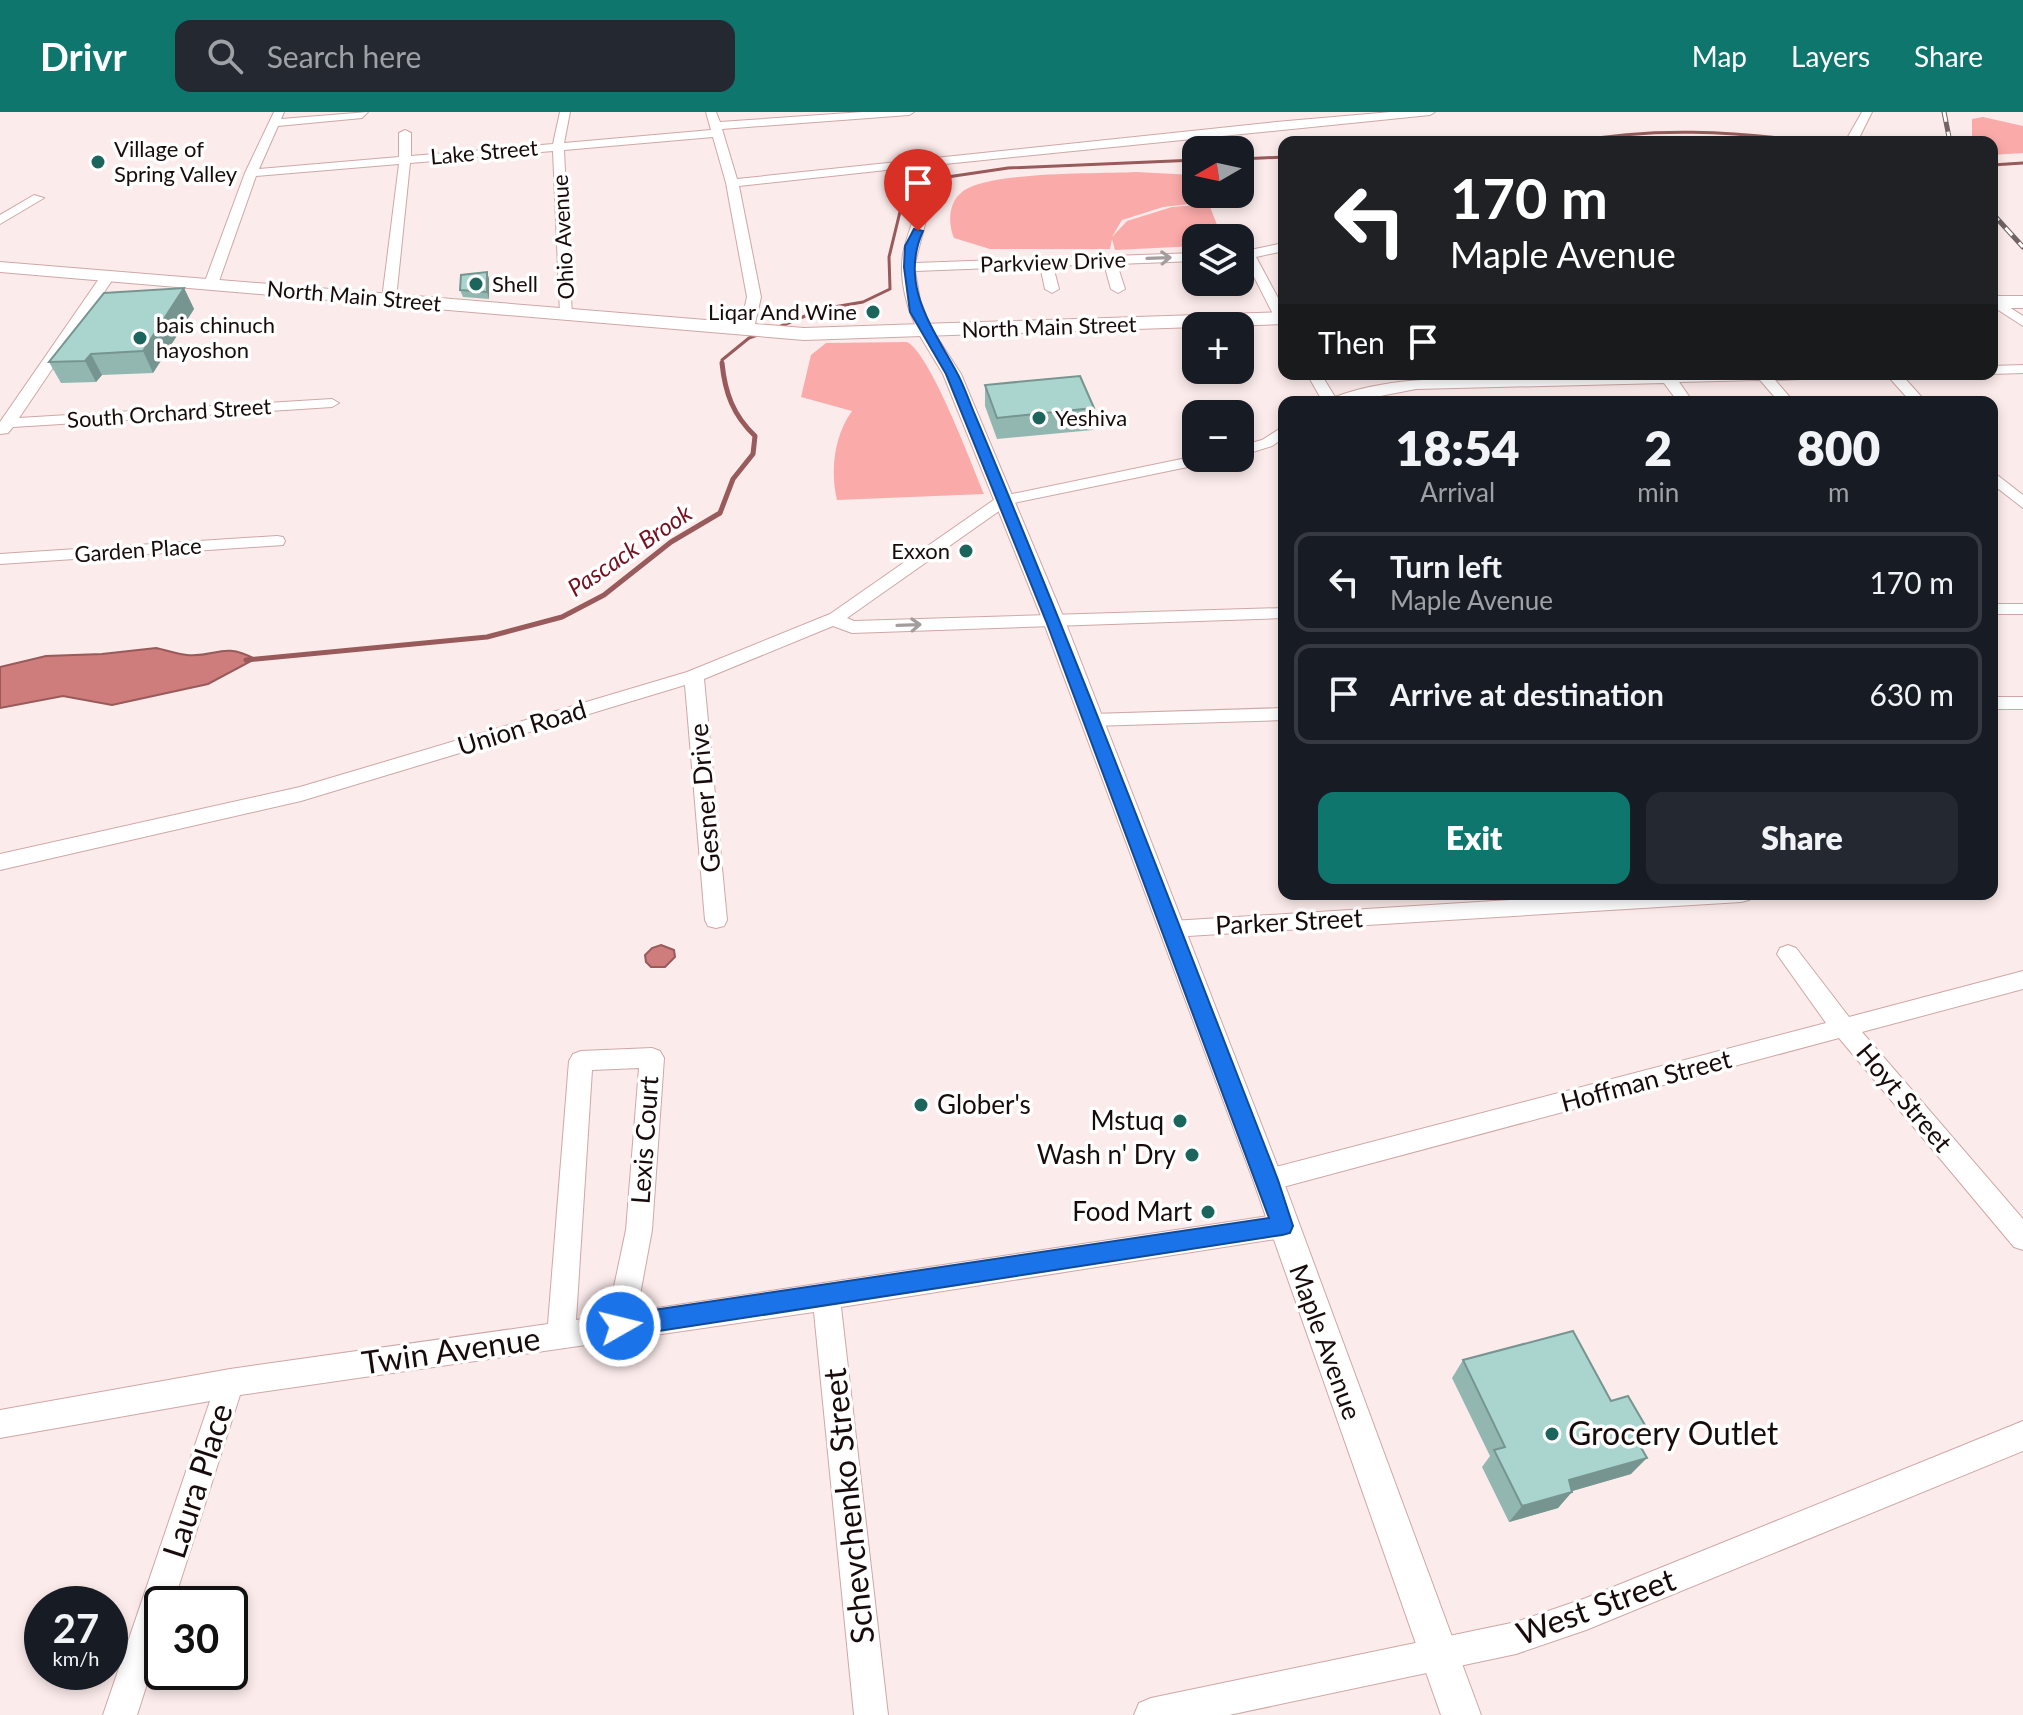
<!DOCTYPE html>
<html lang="en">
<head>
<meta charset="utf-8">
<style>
	:root { --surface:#171b24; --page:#242831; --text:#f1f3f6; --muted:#9ea1a6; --line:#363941; --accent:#0f766e }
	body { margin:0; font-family:Lato,sans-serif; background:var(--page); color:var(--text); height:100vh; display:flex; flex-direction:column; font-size:30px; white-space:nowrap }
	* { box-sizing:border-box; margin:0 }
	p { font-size:26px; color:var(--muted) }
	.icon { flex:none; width:44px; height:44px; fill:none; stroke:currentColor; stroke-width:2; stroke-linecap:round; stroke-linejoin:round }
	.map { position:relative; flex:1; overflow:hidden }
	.drawer { position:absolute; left:1278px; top:284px; width:720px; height:504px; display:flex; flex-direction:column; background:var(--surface); border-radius:16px; box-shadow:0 4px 12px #0003 }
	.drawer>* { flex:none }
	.top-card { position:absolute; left:1278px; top:24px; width:720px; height:244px; border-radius:16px; box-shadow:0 4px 12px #0003; background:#202124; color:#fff; overflow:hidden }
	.needle { width:52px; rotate:261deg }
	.buttons { position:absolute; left:1182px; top:24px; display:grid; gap:16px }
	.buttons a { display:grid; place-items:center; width:72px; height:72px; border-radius:16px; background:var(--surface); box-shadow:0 4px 12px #0003; font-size:40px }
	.speed { position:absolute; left:24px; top:1474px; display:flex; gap:16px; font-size:40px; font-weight:700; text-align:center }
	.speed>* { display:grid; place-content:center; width:104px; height:104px; border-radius:50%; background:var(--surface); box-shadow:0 4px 12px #0003; line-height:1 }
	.speed small { font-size:20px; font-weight:400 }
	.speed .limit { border:4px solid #111; border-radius:12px; background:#fff; color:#111 }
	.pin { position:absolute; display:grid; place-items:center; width:68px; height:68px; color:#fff; margin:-82px -34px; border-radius:50% 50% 50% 0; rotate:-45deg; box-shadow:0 0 8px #0007 }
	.pin .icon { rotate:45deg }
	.me { position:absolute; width:88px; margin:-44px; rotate:82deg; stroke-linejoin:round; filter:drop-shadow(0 0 6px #0008) }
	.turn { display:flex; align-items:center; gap:28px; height:168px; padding:0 40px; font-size:36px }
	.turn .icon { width:104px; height:104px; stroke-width:2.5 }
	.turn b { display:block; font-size:56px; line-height:68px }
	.then { display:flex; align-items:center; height:76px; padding:0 40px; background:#0003; gap:16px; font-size:30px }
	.eta { display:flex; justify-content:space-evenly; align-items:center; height:136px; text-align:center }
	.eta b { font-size:48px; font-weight:800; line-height:56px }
	.button { display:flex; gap:16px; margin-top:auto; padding:16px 40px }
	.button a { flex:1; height:92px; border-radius:16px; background:var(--accent); color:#fff; font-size:32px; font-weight:800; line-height:92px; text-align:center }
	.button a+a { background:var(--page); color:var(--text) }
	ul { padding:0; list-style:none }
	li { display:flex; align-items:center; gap:24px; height:100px; margin:0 16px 12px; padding:0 24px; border:4px solid var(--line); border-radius:16px }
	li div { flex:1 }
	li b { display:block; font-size:30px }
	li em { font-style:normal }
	header { display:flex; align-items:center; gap:48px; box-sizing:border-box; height:112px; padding:0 40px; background:var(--accent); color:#fff }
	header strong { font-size:38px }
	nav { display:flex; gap:44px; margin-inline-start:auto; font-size:28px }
	.search { width:560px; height:72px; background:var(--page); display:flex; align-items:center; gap:20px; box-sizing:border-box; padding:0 28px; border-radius:16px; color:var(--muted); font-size:30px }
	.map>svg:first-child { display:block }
	.green { fill:#faaaa9 }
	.water { fill:#cf7c7c; stroke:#985a5a; stroke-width:2 }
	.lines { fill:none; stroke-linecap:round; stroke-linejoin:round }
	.stream-far1 { stroke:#985a5a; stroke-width:3 }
	.stream { stroke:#985a5a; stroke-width:5 }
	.minor-casing { stroke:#cfa7a6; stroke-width:2 }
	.tertiary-casing { stroke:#cfa7a6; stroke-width:2 }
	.secondary-casing { stroke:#cfa7a6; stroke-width:2 }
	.minor { fill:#fff; fill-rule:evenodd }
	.tertiary { fill:#fff; fill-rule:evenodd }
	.secondary { fill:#fff; fill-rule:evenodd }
	.rail-casing { stroke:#726464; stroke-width:5 }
	.rail { stroke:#fff; stroke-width:3; stroke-dasharray:10; stroke-linecap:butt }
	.wall { fill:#92b7b1 }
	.shaded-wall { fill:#779590 }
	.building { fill:#aad5ce; stroke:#779590; stroke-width:2 }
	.oneway { stroke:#a39d9d }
	.route { fill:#1a73e8; stroke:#114b97; stroke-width:2 }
	.poi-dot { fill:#1b655c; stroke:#fff; stroke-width:3 }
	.labels { text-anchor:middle; stroke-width:7; stroke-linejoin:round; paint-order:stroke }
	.far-poi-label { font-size:22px; fill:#180b0b; stroke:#fff; text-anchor:start }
	.far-street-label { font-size:22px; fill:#180b0b; stroke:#fff }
	.far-water-label { font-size:24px; font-style:italic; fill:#75101f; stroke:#fff }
	.street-label { font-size:26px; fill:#180b0b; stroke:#fff }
	.poi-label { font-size:26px; fill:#180b0b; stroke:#fff; text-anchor:end }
	.near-street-label { font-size:32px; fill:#180b0b; stroke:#fff }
	.near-poi-label { font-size:32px; fill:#180b0b; stroke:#fff; text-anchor:start }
</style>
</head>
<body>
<header>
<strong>Drivr</strong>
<div class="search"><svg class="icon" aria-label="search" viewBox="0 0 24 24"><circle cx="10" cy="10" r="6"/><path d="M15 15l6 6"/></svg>Search here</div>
<nav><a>Map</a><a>Layers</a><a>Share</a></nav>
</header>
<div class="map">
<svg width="2023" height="1603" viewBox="0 0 2023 1603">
	<rect width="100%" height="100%" fill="#fcebeb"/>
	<!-- green -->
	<path class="green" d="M1983,5L2023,14V41L1992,43V30H1972V7Z
		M1136,60L1194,63L1196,82H1206L1208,90L1163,95L1122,108L1112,125L1127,109L1172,95L1209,92L1222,126H1196V134L1115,138L1112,127L1110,137H990L954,126C948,112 948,91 962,80C988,59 1099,62 1136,60Z
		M907,230C930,241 972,353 984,382L837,388C830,359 834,324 852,299L801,285L811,243L826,231Z"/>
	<!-- water -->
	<path class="water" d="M156,536C166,538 177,542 187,543C216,546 222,529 255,547L208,572L112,593L63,584L0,596V555L46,544L102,542Z
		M661,833L674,838L675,845L665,855H651L646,850L645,843L652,836Z"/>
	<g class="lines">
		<!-- stream-far1 -->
		<path class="stream-far1" d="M1572,30C1653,15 1732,19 1813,30
			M1240,47L1284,45
			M1992,53L2023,51
			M774,217L822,197L863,190L890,177L889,145L907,71L1008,56L1196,48
			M722,253V248L749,226L760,222"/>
		<!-- stream -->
		<path class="stream" d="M246,548L487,525L562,505L604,483L671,430L720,401L733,367L753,342L755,324C733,303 725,281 722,251"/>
		<defs>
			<path id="minor" d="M274,0H284L281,7L368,0L362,6L278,14L259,57L399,45V21L405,18L411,21V44L553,32L560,0H570L564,31L711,18L706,0H716L720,10L863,0H914L909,3L722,17L737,67L1276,10L1391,0H1435L1430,3L925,54L932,85L915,151L1196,141V149L1117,152L1125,177L1118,181L1111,177L1104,152L1053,154L1059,177L1052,181L1045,177L1040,154L915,159L920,188L932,219L925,223L920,222C907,199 899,168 903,142C910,107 926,93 914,55L739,74L761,185L754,216L742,219L740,216L747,185L726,71L713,25L564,38L572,205L560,202L553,39L410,51L396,187L389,191L382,187L399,52L256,64L218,172L206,175L204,172L245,61Z
				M1862,0H1872L1857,30H1845Z
				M34,83L44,86L0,112V103Z
				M1284,131V139L1256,145L1284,197V214L1277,210L1245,147L1240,148V140Z
				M108,160L115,164L19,306L332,287L339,291L332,295L13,315L8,321L0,322V310L103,161Z
				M1992,184L2023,204V214L1992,194Z
				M2023,253V261L1992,262H1991L1992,254Z
				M1307,262H1321L1335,285C1393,263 1460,267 1522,266C1626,263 1729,262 1833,262L1826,266L1775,268L1794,290H1779L1760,268L1679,270L1693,290H1678L1664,271L1416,277L1350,290H1323Z
				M1886,262H1901L1926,290H1911Z
				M1284,314V326L1272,334L1240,344V334L1262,328Z
				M1196,344V346H1215L1207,351L1009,392L847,506L854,509L1284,496V506L852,521L833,514L704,567L727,808L724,814L716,816L708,814L705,808L685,573L301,689L0,758V742L300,675L687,560L830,502L998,385Z
				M1992,359L2023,383V396L1992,372Z
				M277,424L283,425L285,429L283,433L0,452V442Z
				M1992,492H2023V502H1992Z
				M1992,585H2023V597H1992Z
				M1284,596V608L1092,614L1082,608L1092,602Z
				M1608,782H1752L1749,788L1741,790L1172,825L1164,823L1161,817L1164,811L1172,809Z
				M1788,833L1796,836L1849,905L2023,859V877L1862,920L2023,1107V1138L2014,1135L1839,926L1268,1079L1259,1076L1255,1068L1259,1060L1268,1057L1826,911L1777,842L1780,836Z
				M652,936L660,939L664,946L652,1118L637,1199L1282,1102L1291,1106L1295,1114L1291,1122L1282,1126L841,1195L888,1603H854L814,1200L240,1283L173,1492H162V1525L137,1603H103L210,1289L0,1326V1298L230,1257L548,1212L569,949L573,942L581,939ZM639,956L626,1118L608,1203L576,1208L592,958Z
				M2023,1309V1339L1586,1518L1516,1542L1229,1603H1134L1139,1591L1151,1586L1516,1510L1586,1486Z"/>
			<path id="tertiary" d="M925,214L931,216L961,262L1065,509L1283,1068L1481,1603H1441L1253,1068L1043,509L943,262L917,219Z"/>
			<path id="secondary" d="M0,150L804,216L1284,200V212L804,228L0,160Z
				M1992,184H2023V196H1992Z"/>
		</defs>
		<!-- minor casing -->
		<use href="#minor" class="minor-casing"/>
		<!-- tertiary casing -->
		<use href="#tertiary" class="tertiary-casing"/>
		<!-- secondary casing -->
		<use href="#secondary" class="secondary-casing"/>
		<!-- minor -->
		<use href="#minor" class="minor"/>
		<!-- tertiary -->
		<use href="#tertiary" class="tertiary"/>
		<!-- secondary -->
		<use href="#secondary" class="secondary"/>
		<defs>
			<path id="rail" d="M1944,0L1950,30
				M1992,101L2023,135"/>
		</defs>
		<!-- rail casing -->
		<use href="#rail" class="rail-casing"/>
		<!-- rail -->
		<use href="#rail" class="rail"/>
	</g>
	<!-- wall -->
	<path class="wall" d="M487,160L489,167V187L463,185L460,178Z
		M184,176L194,197L153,261L102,263L96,270L61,271L49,250Z
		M985,273L1094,296L1093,318L997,327L985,294Z
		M1463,1248L1611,1289L1649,1320L1639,1331L1631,1362L1572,1379L1558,1396L1509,1410L1482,1355L1490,1344L1452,1266Z"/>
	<!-- shaded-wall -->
	<path class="shaded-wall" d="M487,160L489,167V187L487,180Z
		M184,176L194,197L153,261L143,239Z
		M91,242L102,263L96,270L85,249Z
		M1649,1320L1633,1337L1635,1325Z
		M1647,1346L1631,1362L1555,1384L1569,1368Z
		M1572,1380L1558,1396L1509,1410L1522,1394Z"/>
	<!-- building -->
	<path class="building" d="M487,160V180L460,178L461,163Z
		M184,176L143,239L91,242L85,249L49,250L104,181Z
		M1080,264L1094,296L997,306L985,273Z
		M1573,1219L1611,1289L1628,1284L1649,1320L1635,1325L1647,1346L1569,1368L1572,1380L1522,1394L1494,1338L1505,1335L1463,1248Z"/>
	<!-- one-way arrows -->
	<defs><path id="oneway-shaft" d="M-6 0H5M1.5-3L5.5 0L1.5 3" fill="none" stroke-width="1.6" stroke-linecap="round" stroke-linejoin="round" transform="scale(2)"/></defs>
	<g class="oneway">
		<use href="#oneway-shaft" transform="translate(1159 146) rotate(-2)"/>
		<use href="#oneway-shaft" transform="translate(909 513) rotate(-2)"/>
	</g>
	<!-- route -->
	<path class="route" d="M914,117L923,119C899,172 932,215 956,259C964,273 969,289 975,303C1081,556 1179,813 1278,1068L1293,1114L1290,1121L1282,1123L620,1225L612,1222L609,1214L612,1206L620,1203L1269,1106L1046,509L946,262L910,200L904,155L905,134Z"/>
	<!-- markers -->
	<g class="poi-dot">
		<circle cx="98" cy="50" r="8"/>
		<circle cx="476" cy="172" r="8"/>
		<circle cx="873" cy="200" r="8"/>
		<circle cx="140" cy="226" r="8"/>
		<circle cx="1039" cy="306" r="8"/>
		<circle cx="966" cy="439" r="8"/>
		<circle cx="921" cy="993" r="8"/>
		<circle cx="1180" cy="1009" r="8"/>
		<circle cx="1192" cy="1043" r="8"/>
		<circle cx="1208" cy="1100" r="8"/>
		<circle cx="1552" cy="1322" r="8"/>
	</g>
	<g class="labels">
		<!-- far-poi labels -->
		<g class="far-poi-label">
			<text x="114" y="45">Village of<tspan x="114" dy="25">Spring Valley</tspan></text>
			<text x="492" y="180">Shell</text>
			<text x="857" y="208" text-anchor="end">Liqar And Wine</text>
			<text x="156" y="221">bais chinuch<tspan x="156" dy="25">hayoshon</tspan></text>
			<text x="1055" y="314">Yeshiva</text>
			<text x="950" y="447" text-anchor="end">Exxon</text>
		</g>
		<!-- far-street labels -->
		<g class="far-street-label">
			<text transform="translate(484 40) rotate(-5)" y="8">Lake Street</text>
			<text transform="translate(563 125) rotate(-93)" y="8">Ohio Avenue</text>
			<text transform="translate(1053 150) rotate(-2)" y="8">Parkview Drive</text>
			<text transform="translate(354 184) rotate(5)" y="8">North Main Street</text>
			<text transform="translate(1049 215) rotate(-2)" y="8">North Main Street</text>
			<text transform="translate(169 301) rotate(-4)" y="8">South Orchard Street</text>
			<text transform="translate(138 438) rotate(-4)" y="8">Garden Place</text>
		</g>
		<!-- far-water labels -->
		<g class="far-water-label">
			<text transform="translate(630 439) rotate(-34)" y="8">Pascack Brook</text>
		</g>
		<!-- street labels -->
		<g class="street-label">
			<text transform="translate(522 616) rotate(-17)" y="9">Union Road</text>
			<text transform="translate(705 686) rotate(-95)" y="9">Gesner Drive</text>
			<text transform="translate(1289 810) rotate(-3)" y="9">Parker Street</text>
			<text transform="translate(1646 969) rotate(-15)" y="9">Hoffman Street</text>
			<text transform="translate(1904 986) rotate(50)" y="9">Hoyt Street</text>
			<text transform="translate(645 1028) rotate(-86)" y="9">Lexis Court</text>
			<text transform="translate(1325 1230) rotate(70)" y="9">Maple Avenue</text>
		</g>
		<!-- poi labels -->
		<g class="poi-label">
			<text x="937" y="1002" text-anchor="start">Glober's</text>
			<text x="1164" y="1018">Mstuq</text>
			<text x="1176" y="1052">Wash n' Dry</text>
			<text x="1192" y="1109">Food Mart</text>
		</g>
		<!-- near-street labels -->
		<g class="near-street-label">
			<text transform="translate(451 1239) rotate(-8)" y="11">Twin Avenue</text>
			<text transform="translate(198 1369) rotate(-72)" y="11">Laura Place</text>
			<text transform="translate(849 1394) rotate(-96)" y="11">Schevchenko Street</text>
			<text transform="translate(1596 1495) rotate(-20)" y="11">West Street</text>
		</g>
		<!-- near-poi labels -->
		<g class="near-poi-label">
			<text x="1568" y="1333">Grocery Outlet</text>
		</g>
	</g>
</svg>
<div class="buttons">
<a><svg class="needle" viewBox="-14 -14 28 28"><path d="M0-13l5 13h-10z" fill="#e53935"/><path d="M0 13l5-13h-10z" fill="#9ea1a6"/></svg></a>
<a><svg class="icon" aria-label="layers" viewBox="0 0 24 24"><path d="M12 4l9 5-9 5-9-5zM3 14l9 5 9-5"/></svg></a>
<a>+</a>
<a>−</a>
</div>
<div class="speed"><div>27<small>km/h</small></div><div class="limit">30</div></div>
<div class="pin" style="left:918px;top:119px;background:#d93025"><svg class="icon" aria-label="arrive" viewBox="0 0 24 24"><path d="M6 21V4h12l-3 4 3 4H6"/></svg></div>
<svg class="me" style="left:620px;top:1214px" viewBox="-20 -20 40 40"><circle r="17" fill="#1a73e8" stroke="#fff" stroke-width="3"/><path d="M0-11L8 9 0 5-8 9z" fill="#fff"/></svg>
<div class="top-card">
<div class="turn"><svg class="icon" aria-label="left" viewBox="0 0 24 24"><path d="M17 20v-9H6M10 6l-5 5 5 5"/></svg><div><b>170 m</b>Maple Avenue</div></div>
<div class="then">Then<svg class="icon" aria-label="arrive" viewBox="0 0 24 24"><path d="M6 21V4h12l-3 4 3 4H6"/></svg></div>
</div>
<section class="drawer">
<div class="eta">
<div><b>18:54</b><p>Arrival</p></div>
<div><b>2</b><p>min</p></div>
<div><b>800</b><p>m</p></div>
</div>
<ul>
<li><svg class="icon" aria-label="left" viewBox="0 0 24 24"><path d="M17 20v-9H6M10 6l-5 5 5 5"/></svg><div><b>Turn left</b><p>Maple Avenue</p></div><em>170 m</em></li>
<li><svg class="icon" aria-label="arrive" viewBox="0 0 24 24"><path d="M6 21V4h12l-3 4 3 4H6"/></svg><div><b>Arrive at destination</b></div><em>630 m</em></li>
</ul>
<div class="button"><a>Exit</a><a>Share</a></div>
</section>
</div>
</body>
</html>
